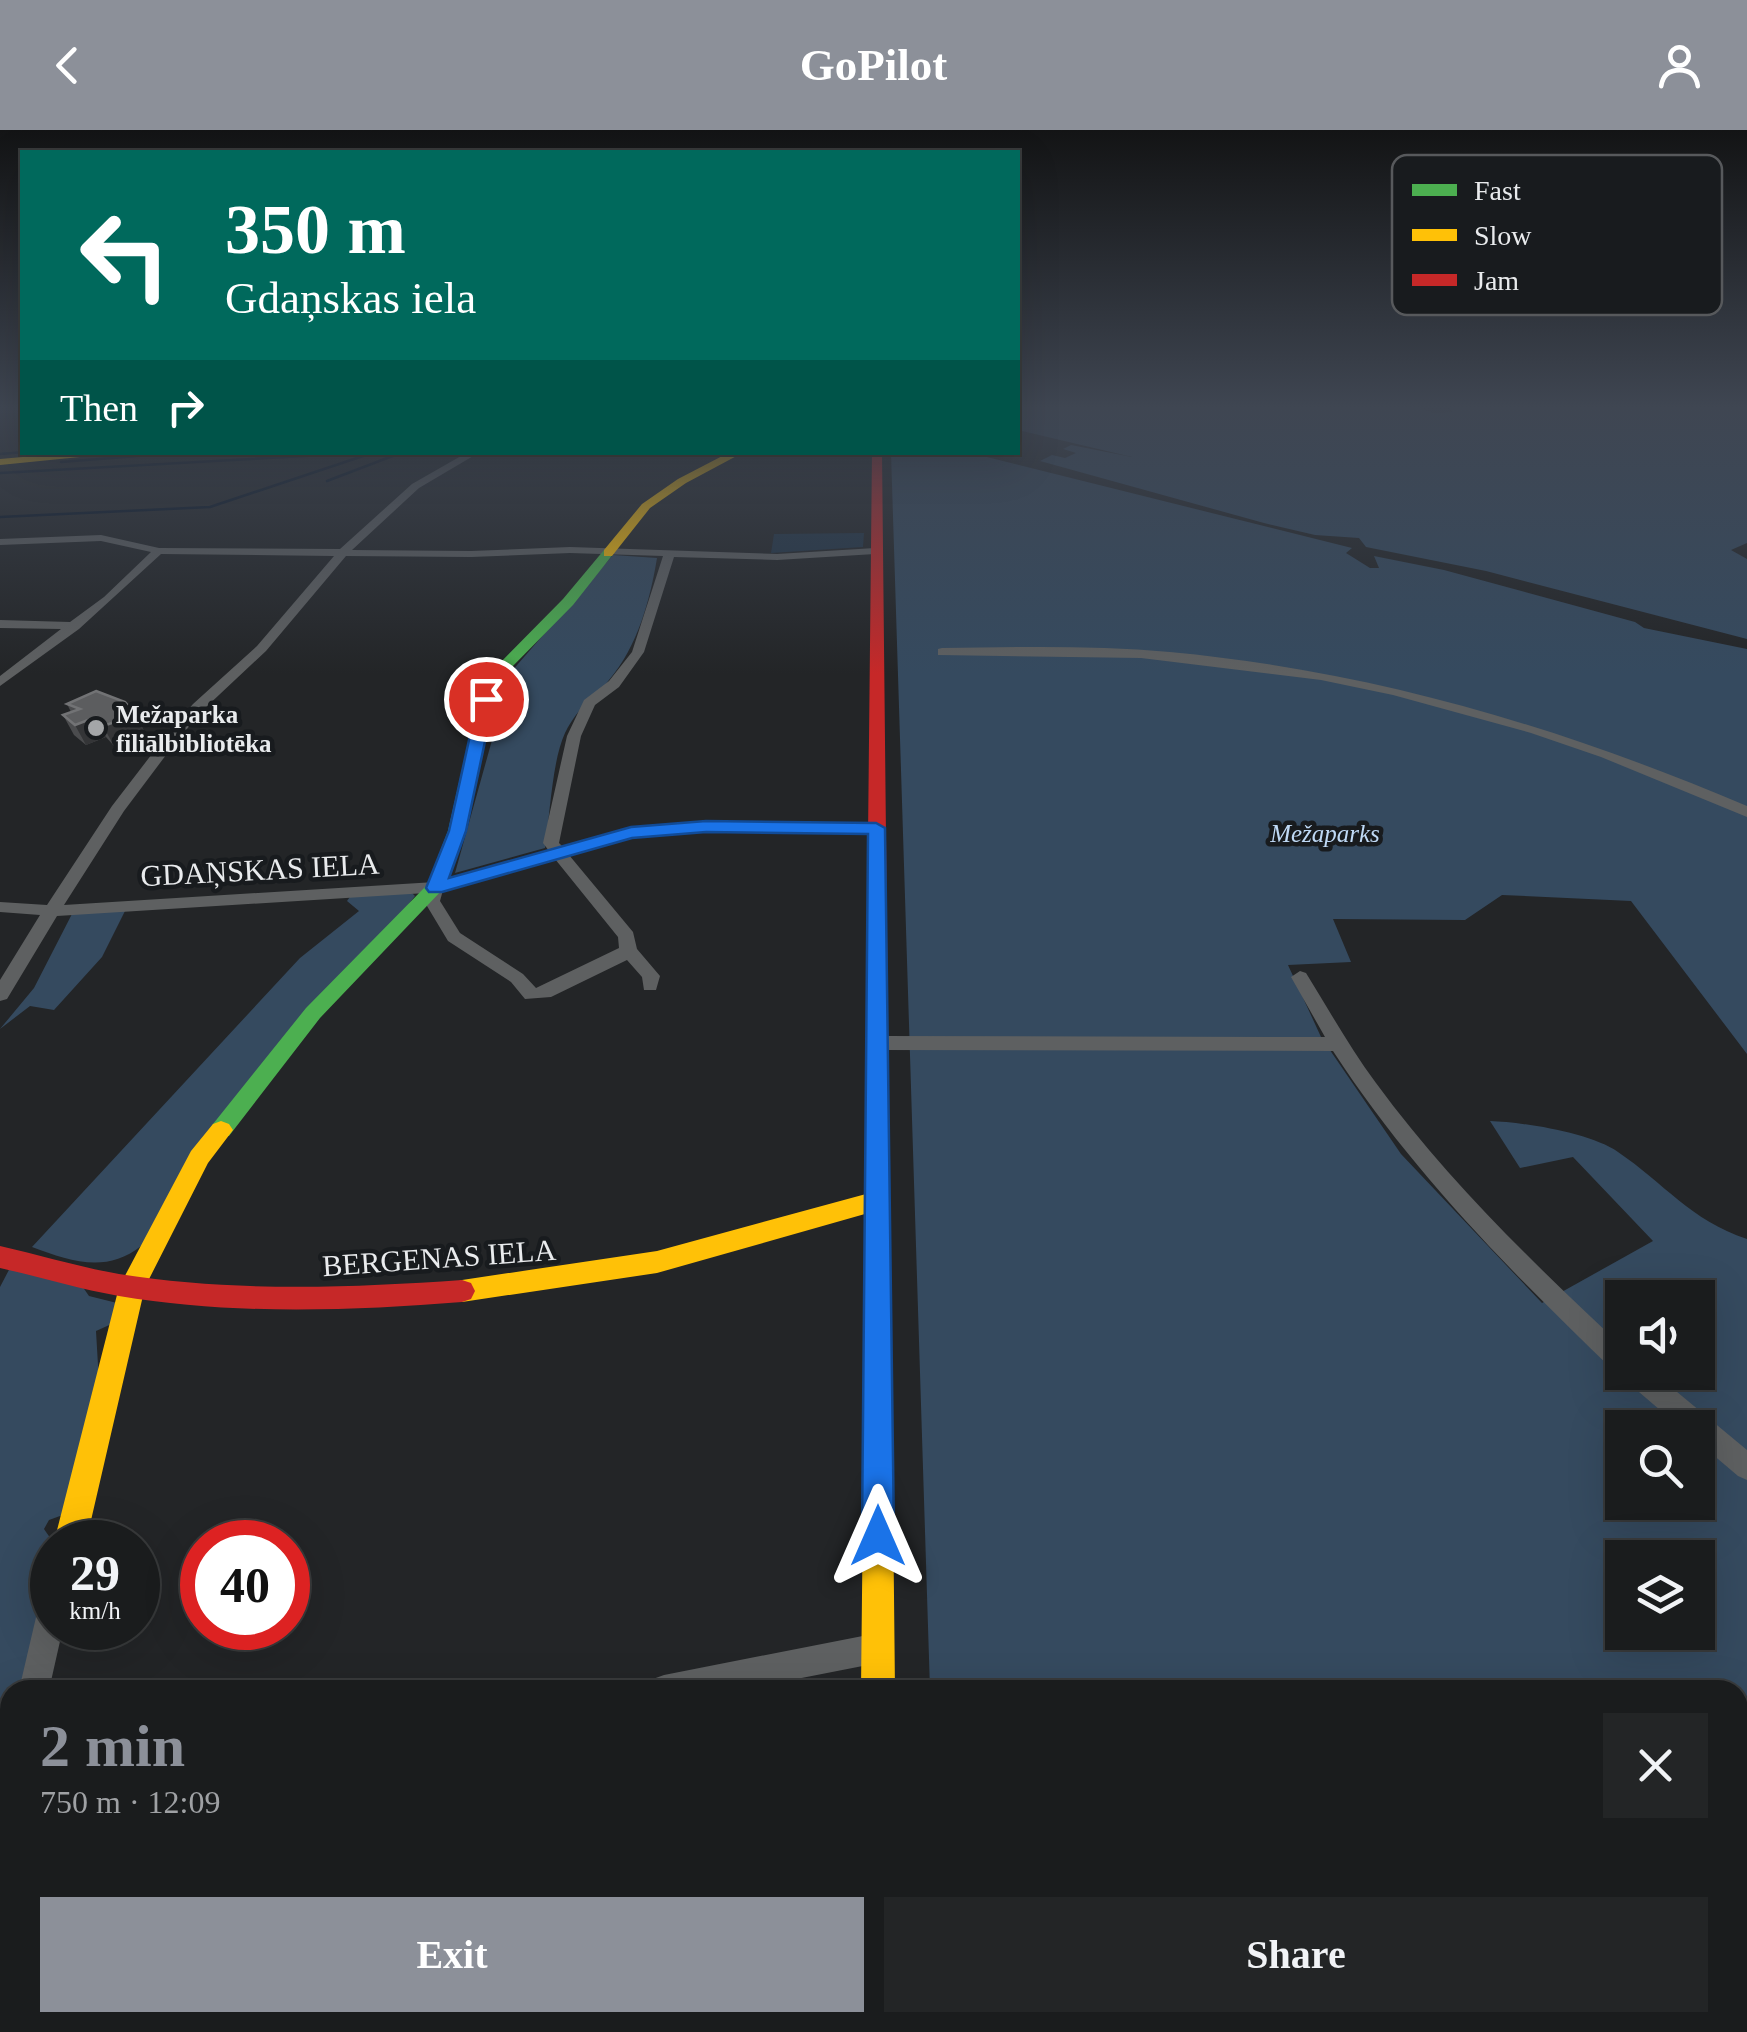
<!DOCTYPE html>
<html lang="en">
<head>
<meta charset="utf-8">
<style>
	:root { --surface:#1a1c1d; --page:#232526; --text:#f1f3f6; --muted:#9fa1a4; --line:#383a3b; --accent:#8c9099 }
	body { margin:0; font-family:Georgia,serif; background:var(--page); color:var(--text); height:100vh; display:flex; flex-direction:column; font-size:38px; white-space:nowrap }
	* { box-sizing:border-box; margin:0 }
	p { font-size:32px; color:var(--muted) }
	.icon { flex:none; width:55px; height:55px; fill:none; stroke:currentColor; stroke-width:2; stroke-linecap:round; stroke-linejoin:round }
	.map { position:relative; flex:1; overflow:hidden }
	.drawer { position:absolute; left:0px; top:1550px; width:1748px; height:352px; display:flex; flex-direction:column; background:var(--surface); border-radius:30px 30px 0 0; box-shadow:0 10px 40px #0002,0 0 0 2px var(--line) }
	.drawer>* { flex:none }
	.hud { position:absolute; left:20px; top:20px; width:1000px; height:305px; border-radius:0px; box-shadow:0 10px 40px #0002,0 0 0 2px var(--line); background:#00695c; color:#fff; overflow:hidden }
	.fabs { position:absolute; left:1605px; top:1150px; display:grid; gap:20px }
	.fabs a { display:grid; place-items:center; width:110px; height:110px; border-radius:0px; background:var(--surface); box-shadow:0 10px 40px #0002,0 0 0 2px var(--line); font-size:50px }
	.speed { position:absolute; left:30px; top:1390px; display:flex; gap:20px; font-size:50px; font-weight:700; text-align:center }
	.speed>* { display:grid; place-content:center; width:130px; height:130px; border-radius:50%; background:var(--surface); box-shadow:0 10px 40px #0002,0 0 0 2px var(--line); line-height:1 }
	.speed small { font-size:25px; font-weight:400 }
	.speed .limit { border:15px solid #d22; background:#fff; color:#111 }
	.pin { position:absolute; display:grid; place-items:center; width:85px; height:85px; color:#fff; margin:-42px; border:5px solid #fff; border-radius:50%; box-shadow:0 2px 10px #0007 }
	.me { position:absolute; width:110px; margin:-55px; rotate:0deg; stroke-linejoin:round; filter:drop-shadow(0 0 8px #0008) }
	.turn { display:flex; align-items:center; gap:35px; height:210px; padding:0 40px; font-size:45px }
	.turn .icon { width:130px; height:130px; stroke-width:2.5 }
	.turn b { display:block; font-size:70px; line-height:85px }
	.then { display:flex; align-items:center; height:95px; padding:0 40px; background:#0003; gap:20px; font-size:38px }
	.round { display:grid; place-items:center; flex:none; width:105px; height:105px; border-radius:0px; background:var(--page) }
	.summary { display:flex; align-items:center; justify-content:space-between; height:170px; padding:0 40px }
	h1 { font-size:60px; font-weight:700; line-height:75px; color:var(--accent) }
	.cta { display:flex; gap:20px; margin-top:auto; padding:20px 40px }
	.cta a { flex:1; height:115px; border-radius:0px; background:var(--accent); color:#fff; font-size:40px; font-weight:700; line-height:115px; text-align:center }
	.cta a+a { background:var(--page); color:var(--text) }
	header { display:flex; justify-content:space-between; align-items:center; height:130px; padding:0 40px; background:var(--accent); color:#fff; font-size:45px; font-weight:700 }
	.map>svg:first-child { display:block }
	.green { fill:#223547 }
	.forest { fill:#354a5f; fill-rule:evenodd }
	.lines { fill:none; stroke-linecap:round; stroke-linejoin:round }
	.stream { stroke:#031123; stroke-width:2.5 }
	.street { fill:#5e6061; fill-rule:evenodd }
	.fast { fill:#4caf50; fill-rule:evenodd }
	.slow { fill:#ffc107; fill-rule:evenodd }
	.jam { fill:#c62828; fill-rule:evenodd }
	.wall { fill:#4b4c4e }
	.shaded-wall { fill:#343537 }
	.building { fill:#5c5d5f; stroke:#727375; stroke-width:2.5 }
	.route { fill:#1a73e8; stroke:#114b97; stroke-width:2.5 }
	.poi-dot { fill:#a4a6a8; stroke:#181b1e; stroke-width:4 }
	.labels { text-anchor:middle; stroke-width:9; stroke-linejoin:round; paint-order:stroke }
	.far-poi-label { font-size:25px; font-weight:bold; fill:#e9ebed; stroke:#181b1e; text-anchor:start }
	.far-park-label { font-size:25px; font-style:italic; fill:#bfd9f5; stroke:#181b1e }
	.street-label { font-size:30px; fill:#e9ebed; stroke:#181b1e }
	.key { fill:#181b1e; stroke:#57595c; stroke-width:2.5 }
	.key-label { font-size:28px; fill:#e9ebed }
</style>
</head>
<body>
<header><svg class="icon" aria-label="back" viewBox="0 0 24 24"><path d="M15 5l-7 7 7 7"/></svg>GoPilot<svg class="icon" aria-label="person" viewBox="0 0 24 24"><circle cx="12" cy="8" r="4"/><path d="M4 21q1-7 8-7t8 7"/></svg></header>
<div class="map">
<svg width="1747" height="1902" viewBox="0 0 1747 1902">
	<rect width="100%" height="100%" fill="#232527"/>
	<!-- green -->
	<path class="green" d="M864,403L863,417L771,423L774,404Z"/>
	<!-- forest -->
	<path class="forest" d="M1018,278H1419L1434,283L1452,282V278H1747V413L1731,420L1747,429V509L1486,441L1366,417L1359,408L1315,405L1264,393L1040,331L1052,325L1065,328L1076,323L1063,319L1071,315L1132,327L1018,300Z
		M891,323H971L1352,418L1346,423L1370,438H1379L1374,426L1444,440L1635,492L1644,498L1747,519V924L1631,771L1502,765L1465,790L1333,789L1351,832L1288,835L1321,907L1401,1024L1542,1173L1653,1111L1573,1027L1520,1038L1490,991C1523,992 1591,1003 1618,1022C1664,1053 1690,1090 1747,1109V1902H1085L1082,1893L1738,1892V1560H930ZM1622,1168H1698V1242H1622ZM1622,1298H1698V1372H1622ZM1622,1428H1698V1502H1622Z
		M613,425L657,428C650,470 638,516 609,550C591,572 580,574 565,603C552,631 550,685 545,718L455,743L511,542Z
		M410,761L415,766L141,1116C106,1144 70,1131 32,1117L300,828L359,781L347,771L352,764Z
		M126,779L102,827L54,880L30,876L0,899L34,858L73,782Z
		M11,1136L80,1153L89,1166L117,1173L116,1192L96,1201L99,1252L71,1382L49,1390L44,1399C47,1404 51,1408 53,1413C60,1439 32,1532 22,1560H10V1587L0,1612V1157Z"/>
	<g class="lines">
		<!-- stream -->
		<path class="stream" d="M0,324L24,322
			M61,332L188,322
			M0,343L377,322
			M327,351L403,322
			M0,387L210,377L372,323"/>
		<!-- street -->
		<path class="street" d="M468,322H480L419,358L352,420L471,421L570,417L777,424L875,418L880,421L875,424L777,430L674,427L644,522L619,557L595,575L581,606L559,713L563,717L631,698L706,692L877,693L883,695V701L706,702L632,708L569,725L633,802L637,819L660,846L656,860H644L642,847L627,830L551,867L525,869L511,852L448,811L424,771L426,763L57,786L7,869L0,871V850L40,785L0,782V772L47,775L112,676L165,607L193,574L257,516L334,426L161,424L79,499L0,556V546L61,499L0,498V490L70,492L104,467L151,422L101,411L0,415V409L101,405L159,418L340,419L412,354ZM570,423L663,426L632,522L609,551L584,570L567,606L543,713L549,721L435,752L64,775L124,681L175,613L203,580L266,521L346,426L471,427ZM555,729L618,807L619,818L536,858L523,844L460,803L440,771L443,760Z
			M942,518C1018,517 1094,515 1170,522C1372,541 1561,597 1747,676V687L1601,627L1531,603L1393,565L1321,550L1141,528L938,525V519Z
			M1300,841L1306,843C1329,880 1350,918 1376,953C1448,1051 1534,1134 1622,1216V1242H1653L1747,1320V1350L1738,1346L1698,1312V1298H1681L1625,1250L1622,1243L1613,1240C1510,1141 1411,1041 1333,921L877,920L867,913L877,906L1325,907L1291,847Z
			M52,1468V1498H63L49,1560H19L37,1483L42,1473Z
			M878,1503L889,1507L893,1518L889,1529L878,1533L741,1560H649L653,1549L664,1545Z
			M10,1606V1655L0,1659V1610Z"/>
		<!-- fast -->
		<path class="fast" d="M604,420L614,423L573,475L504,545L494,569L466,701L445,757L320,888L229,1006H213L209,1000L213,994L306,878L427,755L448,701L478,569L490,543L563,469Z
			M877,893L888,900L893,1371L889,1382L878,1386L867,1382L863,1371L866,900Z"/>
		<!-- slow -->
		<path class="slow" d="M80,322H130L0,335V329Z
			M730,322H744L686,353L650,378L612,426H604V420L642,374L678,349Z
			M221,991L229,994L233,1000L208,1033L145,1157L86,1412H54L119,1157L191,1021L213,994Z
			M877,1061L886,1064L889,1071L886,1078L657,1143L462,1172L453,1169L449,1161L453,1153L462,1150L657,1121Z
			M878,1356L889,1360L893,1371L895,1560H861L863,1371L867,1360Z"/>
		<!-- jam -->
		<path class="jam" d="M872,322H882L888,900L877,907L866,900Z
			M0,1116C40,1125 79,1137 119,1144C233,1162 348,1158 462,1150L471,1153L475,1161L471,1169L462,1172C348,1181 232,1185 119,1166C79,1159 40,1147 0,1138Z
			M859,1892H899L898,1902H858Z"/>
	</g>
	<!-- wall -->
	<path class="wall" d="M67,574L136,585L146,605L114,616L106,607L86,615L74,605L63,585L71,582Z"/>
	<!-- shaded-wall -->
	<path class="shaded-wall" d="M136,585L146,605L114,616L103,596Z
		M96,587L106,607L86,615L75,595Z"/>
	<!-- building -->
	<path class="building" d="M96,561L125,572L136,585L103,596L96,587L75,595L63,585L80,579L67,574Z"/>
	<!-- sky -->
	<linearGradient id="sky" x2="0" y2="1"><stop stop-color="#131415"/><stop offset="0.51" stop-color="#3f4652"/><stop offset="1" stop-color="#3f4652" stop-opacity="0"/></linearGradient>
	<rect width="1747" height="544" fill="url(#sky)"/>
	<!-- route -->
	<path class="route" d="M486,564L494,569L466,701L449,748L631,697L706,691L876,693L885,698L894,1406L889,1417L878,1422L867,1417L862,1406L868,704L706,702L632,708L442,762H429L426,758L449,701L478,569Z"/>
	<!-- markers -->
	<circle class="poi-dot" cx="96" cy="598" r="10"/>
	<g class="labels">
		<!-- far-poi labels -->
		<g class="far-poi-label">
			<text x="116" y="593">Mežaparka<tspan x="116" dy="29">filiālbibliotēka</tspan></text>
		</g>
		<!-- far-park labels -->
		<g class="far-park-label">
			<text x="1325" y="712">Mežaparks</text>
		</g>
		<!-- street labels -->
		<g class="street-label">
			<text transform="translate(260 740) rotate(-3)" y="10">GDAŅSKAS IELA</text>
			<text transform="translate(439 1128) rotate(-4)" y="10">BERGENAS IELA</text>
		</g>
	</g>
	<!-- legend -->
	<rect x="1392" y="25" width="330" height="160" rx="15" class="key"/>
	<rect x="1412" y="54" width="45" height="12" fill="#4caf50"/>
	<rect x="1412" y="99" width="45" height="12" fill="#ffc107"/>
	<rect x="1412" y="144" width="45" height="12" fill="#c62828"/>
	<g class="key-label">
		<text x="1474" y="70">Fast</text>
		<text x="1474" y="115">Slow</text>
		<text x="1474" y="160">Jam</text>
	</g>
</svg>
<div class="fabs">
<a><svg class="icon" aria-label="sound" viewBox="0 0 24 24"><path d="M4 9h4l5-4v14l-5-4H4zM17 9q2 3 0 6"/></svg></a>
<a><svg class="icon" aria-label="search" viewBox="0 0 24 24"><circle cx="10" cy="10" r="6"/><path d="M15 15l6 6"/></svg></a>
<a><svg class="icon" aria-label="layers" viewBox="0 0 24 24"><path d="M12 4l9 5-9 5-9-5zM3 14l9 5 9-5"/></svg></a>
</div>
<div class="speed"><div>29<small>km/h</small></div><div class="limit">40</div></div>
<div class="pin" style="left:486px;top:569px;background:#d93025"><svg class="icon" aria-label="arrive" viewBox="0 0 24 24"><path d="M6 21V4h12l-3 4 3 4H6"/></svg></div>
<svg class="me" style="left:878px;top:1406px" viewBox="-20 -20 40 40"><path d="M0-17L14 15 0 8-14 15z" fill="#1a73e8" stroke="#fff" stroke-width="4"/></svg>
<div class="hud">
<div class="turn"><svg class="icon" aria-label="left" viewBox="0 0 24 24"><path d="M17 20v-9H6M10 6l-5 5 5 5"/></svg><div><b>350 m</b>Gdaņskas iela</div></div>
<div class="then">Then<svg class="icon" aria-label="right" viewBox="0 0 24 24"><path d="M7 20v-9h11M14 6l5 5-5 5"/></svg></div>
</div>
<section class="drawer">
<div class="summary"><div><h1>2 min</h1><p>750 m · 12:09</p></div><a class="round"><svg class="icon" aria-label="close" viewBox="0 0 24 24"><path d="M6 6l12 12M18 6L6 18"/></svg></a></div>
<div class="cta"><a>Exit</a><a>Share</a></div>
</section>
</div>
</body>
</html>
